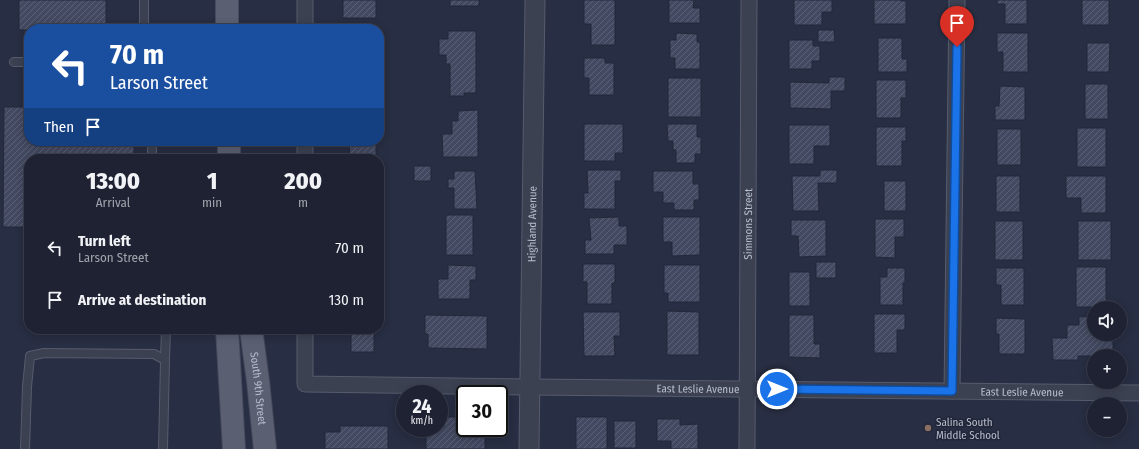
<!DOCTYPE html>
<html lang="en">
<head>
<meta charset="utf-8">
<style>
	:root { --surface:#1e2232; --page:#2b2f3e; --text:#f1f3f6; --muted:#a1a4ac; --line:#3c3f4d }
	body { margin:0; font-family:"Fira Sans Condensed",sans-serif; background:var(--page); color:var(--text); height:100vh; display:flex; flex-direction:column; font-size:15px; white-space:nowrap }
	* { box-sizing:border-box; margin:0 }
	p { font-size:13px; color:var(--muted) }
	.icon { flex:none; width:22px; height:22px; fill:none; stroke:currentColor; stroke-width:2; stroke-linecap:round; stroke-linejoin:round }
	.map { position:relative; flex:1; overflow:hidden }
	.drawer { position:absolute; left:24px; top:154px; width:360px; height:180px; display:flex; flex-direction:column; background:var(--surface); border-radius:16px; box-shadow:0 2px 10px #0003,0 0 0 1px var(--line) }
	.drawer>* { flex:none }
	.top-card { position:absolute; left:24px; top:24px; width:360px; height:122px; border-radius:16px; box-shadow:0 2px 10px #0003,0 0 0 1px var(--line); background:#1a4fa0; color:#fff; overflow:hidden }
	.buttons { position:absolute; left:1087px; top:301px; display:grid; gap:8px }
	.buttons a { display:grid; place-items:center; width:40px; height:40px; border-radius:50%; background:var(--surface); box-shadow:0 2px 10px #0003,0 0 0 1px var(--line); font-size:20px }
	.speed { position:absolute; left:396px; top:385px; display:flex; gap:8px; font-size:20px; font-weight:700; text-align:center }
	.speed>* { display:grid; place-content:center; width:52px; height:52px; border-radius:50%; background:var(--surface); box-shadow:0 2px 10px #0003,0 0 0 1px var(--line); line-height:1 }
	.speed small { font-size:10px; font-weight:400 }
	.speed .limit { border:2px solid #111; border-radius:6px; background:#fff; color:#111 }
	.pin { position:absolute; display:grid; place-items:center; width:34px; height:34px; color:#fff; margin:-41px -17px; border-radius:50% 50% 50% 0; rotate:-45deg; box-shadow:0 0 4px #0007 }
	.pin .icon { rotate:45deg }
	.me { position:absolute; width:44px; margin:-22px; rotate:90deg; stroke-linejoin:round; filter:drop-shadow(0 0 3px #0008) }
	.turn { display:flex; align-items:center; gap:14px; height:84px; padding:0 20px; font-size:18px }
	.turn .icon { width:52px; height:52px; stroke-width:2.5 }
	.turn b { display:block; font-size:28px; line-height:34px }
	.then { display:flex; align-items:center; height:38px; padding:0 20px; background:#0003; gap:8px; font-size:15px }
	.eta { display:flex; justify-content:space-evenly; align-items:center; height:68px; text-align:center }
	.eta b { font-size:24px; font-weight:800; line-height:28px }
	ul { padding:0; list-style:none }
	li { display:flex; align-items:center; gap:12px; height:52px; padding:0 20px }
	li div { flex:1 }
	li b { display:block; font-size:15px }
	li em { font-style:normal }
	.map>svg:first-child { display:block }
	.building { fill:url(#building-hatch); stroke:#23283a }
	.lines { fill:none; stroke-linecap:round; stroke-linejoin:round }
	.service-casing { stroke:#575c6d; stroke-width:10 }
	.minor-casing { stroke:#575c6d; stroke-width:17 }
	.tertiary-casing { stroke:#575c6d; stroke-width:21 }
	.primary-casing { stroke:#464a5c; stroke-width:24 }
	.service { stroke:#3c4152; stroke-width:8 }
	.minor { stroke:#3c4152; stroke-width:15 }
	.tertiary { stroke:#3c4152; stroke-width:19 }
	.primary { stroke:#5a6072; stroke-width:22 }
	.route-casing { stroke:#114b97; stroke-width:10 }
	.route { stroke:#1a73e8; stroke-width:7 }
	.education-dot { fill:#8d6e63; stroke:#212638; stroke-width:1.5 }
	.labels { text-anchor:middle; stroke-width:3; stroke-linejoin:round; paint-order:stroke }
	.street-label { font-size:11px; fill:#b9bdcc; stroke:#212638 }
	.poi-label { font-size:11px; fill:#b9bdcc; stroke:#212638; text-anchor:start }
</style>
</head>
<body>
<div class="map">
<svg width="1139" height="449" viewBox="0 0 1139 449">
	<defs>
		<pattern id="building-hatch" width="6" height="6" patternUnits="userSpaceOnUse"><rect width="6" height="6" fill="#424960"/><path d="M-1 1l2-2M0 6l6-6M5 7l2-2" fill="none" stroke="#5b6176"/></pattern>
	</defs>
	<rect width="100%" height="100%" fill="#282e43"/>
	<!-- building -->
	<path class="building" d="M19,0H106V29H29V30H19Z
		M343,0H376V18H343Z
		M450,0H479V6H450Z
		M584,0H615V45H591V24H584Z
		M669,0H694L693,8H700V23H669Z
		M794,0H832V12H822V25H794Z
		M874,0H901V1H906V24H874Z
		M997,0H1027V24H1005V4H997Z
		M1082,0H1109V25H1082Z
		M818,30H834L835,42H818Z
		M448,31H476V93H464V96H450V64H446V55H439V39H448Z
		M676,33L697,34V42H700V69H675V58H670V40H676Z
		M997,33H1028V72H1003V52H997Z
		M878,38H902V59H907V72H878Z
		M789,40H813V46H820V61H812V69H789Z
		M1087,43H1110L1109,72H1087Z
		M584,58H605V63H614V95H589V78H584Z
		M379,75H381V115H379Z
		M829,77H845V91H831V109L790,108V82L829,83Z
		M668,78H701V117H668Z
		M876,80H906V98H901V118H876Z
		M1085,84H1108V119H1085Z
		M1000,86L1025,87V120H995V106H999Z
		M4,107H29V141H134V159H29V227H3Z
		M478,110V157H443L442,134H452V121H458V111Z
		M584,124H623V153H615V161H584Z
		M667,124H697V137H701V154H695V163H676V150H673V141H668Z
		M789,125H830V146H814V164H789Z
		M876,127H906V141H902V166H876Z
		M1077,128H1106V167H1077Z
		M997,129H1021V165H997Z
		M350,141H376V159H349Z
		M414,166H431V181H414Z
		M587,170H621V181H615V209H584V193H588Z
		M820,170H837V183H818L819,211H793L792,176H820Z
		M454,171H475L477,209H454V188H448V179H454Z
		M653,171H693V184H699V200H694V210H674V203H663V192H653Z
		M996,176H1020V212H996Z
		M1066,176H1106V213H1081V198H1066Z
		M884,181H906V211H884Z
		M446,215H473V255H446Z
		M619,217V226H627V245H614V254H585V240H591L589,218Z
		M663,217H700V255L672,256V242H663Z
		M875,219H904V237H895V258L875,257Z
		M791,220H826V256L799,257L798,236H791Z
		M995,221H1023V260H995Z
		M1078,221H1111V260H1078Z
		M816,262H836V278H816Z
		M583,264H615V283H612V304H587V282H583Z
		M448,265L476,266V280H470V299H438V279H448Z
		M664,265H700V302H668V293H664Z
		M1076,267H1106V307H1076Z
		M887,268H905V283H903V305H880V277H887Z
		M996,268H1024V305H1001V285H996Z
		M789,272H810V306H789Z
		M667,311L699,312V355H667Z
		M583,312H620V336H614L615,356H584Z
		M874,314H905V330H897V353H874Z
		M425,315L487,316V349L428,348V334H425Z
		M789,315H814V344H820V358L789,357Z
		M1094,316V334H1108V338H1113V356H1078V360H1053L1052,338H1067V325H1079V317Z
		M996,318L1025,319V354H999V334H996Z
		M343,329H374V352H351V330Z
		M444,417H465V428H485V449H426V428H439V426H444Z
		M576,417H607V449H576Z
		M657,419H680V425L698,424V449H671V441H657Z
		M614,421H636V448H614Z
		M340,426H388V449H325V432H340Z"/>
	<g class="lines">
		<defs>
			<path id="service" d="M144,29V0
				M14,62H29
				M152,159V141
				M165,360L166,329
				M25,449L27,387L30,356L44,353L154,354L165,360L163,449"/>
			<g id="minor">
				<path d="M305,0V29"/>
				<path d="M305,141V159"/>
				<path id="s1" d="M305,329V384L530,387L1139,393"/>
				<path d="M952,391L957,0"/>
				<path id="s2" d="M747,449L749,0"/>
			</g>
			<g id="tertiary">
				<path id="s3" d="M529,449L535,0"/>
			</g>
			<g id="primary">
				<path d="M227,0V29"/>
				<path d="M229,141V159"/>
				<path d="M227,329L234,449"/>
				<path id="s4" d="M251,329L258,381L265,449"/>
			</g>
		</defs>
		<!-- service casing -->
		<use href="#service" class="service-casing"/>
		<!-- minor casing -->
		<use href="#minor" class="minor-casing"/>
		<!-- tertiary casing -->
		<use href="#tertiary" class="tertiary-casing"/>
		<!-- primary casing -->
		<use href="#primary" class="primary-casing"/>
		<!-- service -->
		<use href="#service" class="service"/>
		<!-- minor -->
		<use href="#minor" class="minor"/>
		<!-- tertiary -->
		<use href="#tertiary" class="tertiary"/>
		<!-- primary -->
		<use href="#primary" class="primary"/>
	</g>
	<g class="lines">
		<defs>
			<path id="route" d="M777,389L952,391L957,47"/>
		</defs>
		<!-- route casing -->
		<use href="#route" class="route-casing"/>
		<!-- route -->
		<use href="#route" class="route"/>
	</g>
	<!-- markers -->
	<circle class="education-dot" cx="928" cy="428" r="4"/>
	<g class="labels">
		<!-- street labels -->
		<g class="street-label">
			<text dy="4" stroke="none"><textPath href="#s3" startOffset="225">Highland Avenue</textPath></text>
			<text dy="4" stroke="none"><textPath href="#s2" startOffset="225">Simmons Street</textPath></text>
			<text dy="4" stroke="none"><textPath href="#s1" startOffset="448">East Leslie Avenue</textPath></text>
			<text dy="4" stroke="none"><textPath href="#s4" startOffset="60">South 9th Street</textPath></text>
			<text dy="4" stroke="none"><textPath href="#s1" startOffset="772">East Leslie Avenue</textPath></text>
		</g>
		<!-- poi labels -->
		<g class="poi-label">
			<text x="936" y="426">Salina South<tspan x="936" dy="13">Middle School</tspan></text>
		</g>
	</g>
</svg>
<div class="buttons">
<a><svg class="icon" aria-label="sound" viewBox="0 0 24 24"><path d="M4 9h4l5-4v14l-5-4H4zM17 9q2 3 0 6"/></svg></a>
<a>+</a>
<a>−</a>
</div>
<div class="speed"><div>24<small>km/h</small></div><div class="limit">30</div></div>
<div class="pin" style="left:957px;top:47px;background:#d93025"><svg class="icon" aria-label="arrive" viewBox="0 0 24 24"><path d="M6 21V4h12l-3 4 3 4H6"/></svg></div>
<svg class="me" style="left:777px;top:389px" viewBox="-20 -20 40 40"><circle r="17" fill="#1a73e8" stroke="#fff" stroke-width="3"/><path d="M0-11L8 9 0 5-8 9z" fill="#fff"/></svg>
<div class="top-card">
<div class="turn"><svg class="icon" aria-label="left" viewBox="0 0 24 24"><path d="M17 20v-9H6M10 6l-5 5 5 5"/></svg><div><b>70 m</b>Larson Street</div></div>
<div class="then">Then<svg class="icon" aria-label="arrive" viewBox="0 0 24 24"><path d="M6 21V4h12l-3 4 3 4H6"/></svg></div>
</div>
<section class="drawer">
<div class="eta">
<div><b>13:00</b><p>Arrival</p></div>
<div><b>1</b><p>min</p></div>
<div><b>200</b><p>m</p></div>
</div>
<ul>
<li><svg class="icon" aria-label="left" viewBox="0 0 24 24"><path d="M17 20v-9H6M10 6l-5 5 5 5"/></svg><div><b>Turn left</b><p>Larson Street</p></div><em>70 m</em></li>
<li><svg class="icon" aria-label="arrive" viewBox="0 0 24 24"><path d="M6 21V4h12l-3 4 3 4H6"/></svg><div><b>Arrive at destination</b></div><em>130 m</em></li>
</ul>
</section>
</div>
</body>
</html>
